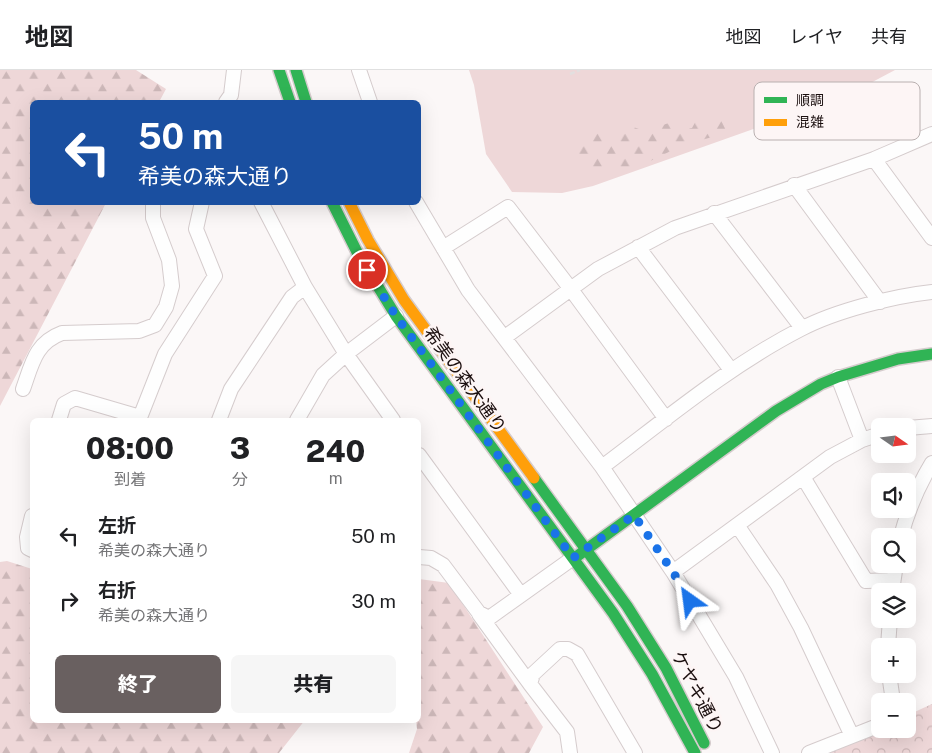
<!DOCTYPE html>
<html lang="ja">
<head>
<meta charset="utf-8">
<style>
	:root { --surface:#fff; --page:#f6f6f6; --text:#202124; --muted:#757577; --line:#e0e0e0; --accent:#696060 }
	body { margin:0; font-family:"Public Sans","Noto Sans JP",sans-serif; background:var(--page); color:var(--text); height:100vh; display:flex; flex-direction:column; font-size:19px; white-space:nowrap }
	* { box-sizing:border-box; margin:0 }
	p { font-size:16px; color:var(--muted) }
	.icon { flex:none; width:28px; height:28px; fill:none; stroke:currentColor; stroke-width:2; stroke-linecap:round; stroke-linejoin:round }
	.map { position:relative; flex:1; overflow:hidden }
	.sheet { position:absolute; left:30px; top:348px; width:391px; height:305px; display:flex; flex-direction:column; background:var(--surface); border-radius:8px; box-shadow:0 5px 20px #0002 }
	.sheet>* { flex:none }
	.guide { position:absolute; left:30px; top:30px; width:391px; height:105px; border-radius:8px; box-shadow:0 5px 20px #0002; background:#1a4fa0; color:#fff; overflow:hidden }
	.needle { width:32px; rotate:104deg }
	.tools { position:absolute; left:871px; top:348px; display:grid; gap:10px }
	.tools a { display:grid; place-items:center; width:45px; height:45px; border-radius:8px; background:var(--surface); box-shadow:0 5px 20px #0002; font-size:25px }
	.pin { position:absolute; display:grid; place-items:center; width:42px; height:42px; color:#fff; margin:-21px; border:2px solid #fff; border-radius:50%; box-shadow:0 1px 5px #0007 }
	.me { position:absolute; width:55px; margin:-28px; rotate:329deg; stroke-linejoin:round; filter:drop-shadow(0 0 4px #0008) }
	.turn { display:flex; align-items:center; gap:18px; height:105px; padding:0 25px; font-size:22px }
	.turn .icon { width:65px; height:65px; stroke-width:2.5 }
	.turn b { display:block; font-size:35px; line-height:42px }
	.eta { display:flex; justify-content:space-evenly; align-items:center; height:85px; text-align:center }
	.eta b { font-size:30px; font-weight:800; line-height:35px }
	.action { display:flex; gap:10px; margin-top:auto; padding:10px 25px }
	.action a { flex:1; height:58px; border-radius:8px; background:var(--accent); color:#fff; font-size:20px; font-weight:800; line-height:58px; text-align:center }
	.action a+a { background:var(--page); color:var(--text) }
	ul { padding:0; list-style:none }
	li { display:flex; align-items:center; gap:15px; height:65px; padding:0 25px }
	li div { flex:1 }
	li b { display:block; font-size:19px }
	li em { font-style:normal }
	header { display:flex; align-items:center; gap:30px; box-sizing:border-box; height:70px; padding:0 25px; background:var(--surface); border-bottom:1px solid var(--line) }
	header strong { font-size:24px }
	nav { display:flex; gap:28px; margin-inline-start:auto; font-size:18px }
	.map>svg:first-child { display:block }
	.green { fill:#eed7d8 }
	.forest { fill:url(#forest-firs) }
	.park { fill:url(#park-crowns) }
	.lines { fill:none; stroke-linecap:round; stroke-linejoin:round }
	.street-casing { stroke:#d5cccd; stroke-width:16 }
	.fast-casing { stroke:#d5cccd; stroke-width:14 }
	.slow-casing { stroke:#d5cccd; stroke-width:14 }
	.path { stroke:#e2dfdf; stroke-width:2.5; stroke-dasharray:5 2.5; stroke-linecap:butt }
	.street { stroke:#fefefe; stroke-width:14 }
	.fast { stroke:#30b455; stroke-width:11 }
	.slow { stroke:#ff9f0a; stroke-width:11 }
	.route { stroke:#1a73e8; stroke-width:9; stroke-dasharray:0 16.2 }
	.labels { text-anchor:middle; stroke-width:5; stroke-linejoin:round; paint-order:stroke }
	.street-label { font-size:18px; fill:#1a0e0e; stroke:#fdf5f5 }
	.key { fill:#fdf5f5; stroke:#b9b0b0; stroke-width:1 }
	.key-label { font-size:14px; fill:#1a0e0e }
</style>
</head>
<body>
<header>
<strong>地図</strong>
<nav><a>地図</a><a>レイヤ</a><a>共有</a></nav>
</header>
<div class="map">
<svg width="932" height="683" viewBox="0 0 932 683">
	<defs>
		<pattern id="forest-firs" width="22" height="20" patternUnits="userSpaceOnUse" patternTransform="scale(1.25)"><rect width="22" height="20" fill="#eed7d8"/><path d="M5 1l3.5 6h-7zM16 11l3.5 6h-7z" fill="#ccb7b8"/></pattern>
		<pattern id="park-crowns" width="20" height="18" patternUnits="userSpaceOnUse" patternTransform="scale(1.25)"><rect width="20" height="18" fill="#eed7d8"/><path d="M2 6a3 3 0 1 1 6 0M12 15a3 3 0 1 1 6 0" fill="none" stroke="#ccb7b8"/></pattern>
	</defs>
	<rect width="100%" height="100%" fill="#fbf7f7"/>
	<!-- green -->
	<path class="green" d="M469,0H895L846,26L593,116L562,123L512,122L486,84L474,15Z"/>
	<!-- forest -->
	<path class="forest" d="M0,0H136L166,19L159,32H32V132L106,133L0,336Z
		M698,47H720L727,63L683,75L634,99H594L587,92L573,85L575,75C586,67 597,56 611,63L631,56L644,61L672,52L677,60L692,58Z
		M7,491L32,499V650H305L279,683H0V492Z
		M419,509L449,513L543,657L529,683H409L417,659L416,650H419Z"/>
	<!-- park -->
	<path class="park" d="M932,634V683H829L889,659H908V645Z"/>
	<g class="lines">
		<defs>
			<path id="street" d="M359,0L370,32
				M226,32L231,25L234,0
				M874,89L932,168
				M794,115L880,232
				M261,132L305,217L346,284L393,350
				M416,132L468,220L602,397C666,349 729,296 801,259C835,241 894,226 932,222
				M714,143L802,258
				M638,177L731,300
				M443,178L508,137L570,218L666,349
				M505,267L598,199L675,158L874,89L932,64
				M838,307L862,370
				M23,319C32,294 35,273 62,263L139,261L155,255L166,237L172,216L169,190L153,148V132
				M59,350L64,334L75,328L140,347
				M139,350L165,284L215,206L196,159L202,132
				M219,350L231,319L292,227L305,217
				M297,350L323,305L346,284L396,246
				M908,358L932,356
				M419,385L521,525
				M602,397L673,502
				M803,407L866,511L893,510
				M32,446L27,467L28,478L32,480
				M737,455L777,514L801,558L852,666
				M901,466C908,440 918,416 932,393
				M419,487L431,488L443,495L479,543L489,548L573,488
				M892,521L896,494
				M479,544L530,614
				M888,576L890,549
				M889,604L893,631
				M570,683L567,662L530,614L533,604L560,579H568L577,584L635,683
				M772,683L736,607L673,502L830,387L862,370L880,364
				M809,683L880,655"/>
			<path id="fast" d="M279,0L290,32
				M296,0L306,32
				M332,132L358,184L396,246L613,543L652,604L695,683
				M534,408L627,536L666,598L704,673
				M576,487L776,341L821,314L838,307L898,289L932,284"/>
			<path id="slow" d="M349,132L368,170L404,230L534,408"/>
		</defs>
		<!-- street casing -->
		<use href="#street" class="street-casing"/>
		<!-- fast casing -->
		<use href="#fast" class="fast-casing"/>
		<!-- slow casing -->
		<use href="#slow" class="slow-casing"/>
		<!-- path -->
		<path class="path" d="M570,4L580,0"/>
		<!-- street -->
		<use href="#street" class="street"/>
		<!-- fast -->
		<use href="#fast" class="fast"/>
		<!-- slow -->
		<use href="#slow" class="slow"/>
	</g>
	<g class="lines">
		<!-- route -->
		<path class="route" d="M367,200L396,246L573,488L634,445L673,502L690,531"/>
	</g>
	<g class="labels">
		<!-- street labels -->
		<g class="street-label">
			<text transform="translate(465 310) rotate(54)" y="6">希美の森大通り</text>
			<text transform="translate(697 622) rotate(63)" y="6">ケヤキ通り</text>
		</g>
	</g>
	<!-- legend -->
	<rect x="754" y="12" width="166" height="58" rx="8" class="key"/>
	<rect x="764" y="27" width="23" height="6" fill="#30b455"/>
	<rect x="764" y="49" width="23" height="7" fill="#ff9f0a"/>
	<g class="key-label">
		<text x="796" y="35">順調</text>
		<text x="796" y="57">混雑</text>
	</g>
</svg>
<div class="tools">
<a><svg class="needle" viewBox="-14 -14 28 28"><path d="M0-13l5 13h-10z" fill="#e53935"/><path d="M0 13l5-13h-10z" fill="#757577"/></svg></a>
<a><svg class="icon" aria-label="sound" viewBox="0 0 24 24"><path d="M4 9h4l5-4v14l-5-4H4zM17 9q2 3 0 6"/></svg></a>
<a><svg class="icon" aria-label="search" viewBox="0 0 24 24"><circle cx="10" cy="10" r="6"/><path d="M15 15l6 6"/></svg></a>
<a><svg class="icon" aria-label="layers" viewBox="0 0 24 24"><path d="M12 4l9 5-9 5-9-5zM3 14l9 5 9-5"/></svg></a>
<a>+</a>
<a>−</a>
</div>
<div class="pin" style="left:367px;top:200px;background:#d93025"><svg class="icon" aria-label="arrive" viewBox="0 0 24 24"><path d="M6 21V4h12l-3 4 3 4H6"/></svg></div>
<svg class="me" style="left:690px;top:531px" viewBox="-20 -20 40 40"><path d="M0-17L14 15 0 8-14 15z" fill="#1a73e8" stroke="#fff" stroke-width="4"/></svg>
<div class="guide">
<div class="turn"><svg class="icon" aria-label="left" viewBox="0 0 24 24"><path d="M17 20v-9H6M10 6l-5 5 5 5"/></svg><div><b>50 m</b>希美の森大通り</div></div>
</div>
<section class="sheet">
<div class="eta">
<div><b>08:00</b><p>到着</p></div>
<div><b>3</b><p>分</p></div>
<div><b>240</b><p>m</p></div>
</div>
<ul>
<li><svg class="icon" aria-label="left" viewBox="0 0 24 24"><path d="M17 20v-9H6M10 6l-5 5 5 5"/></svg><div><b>左折</b><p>希美の森大通り</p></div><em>50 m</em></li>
<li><svg class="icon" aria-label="right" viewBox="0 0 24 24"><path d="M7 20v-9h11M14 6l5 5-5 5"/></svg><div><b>右折</b><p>希美の森大通り</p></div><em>30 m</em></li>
</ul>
<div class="action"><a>終了</a><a>共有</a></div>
</section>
</div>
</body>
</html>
